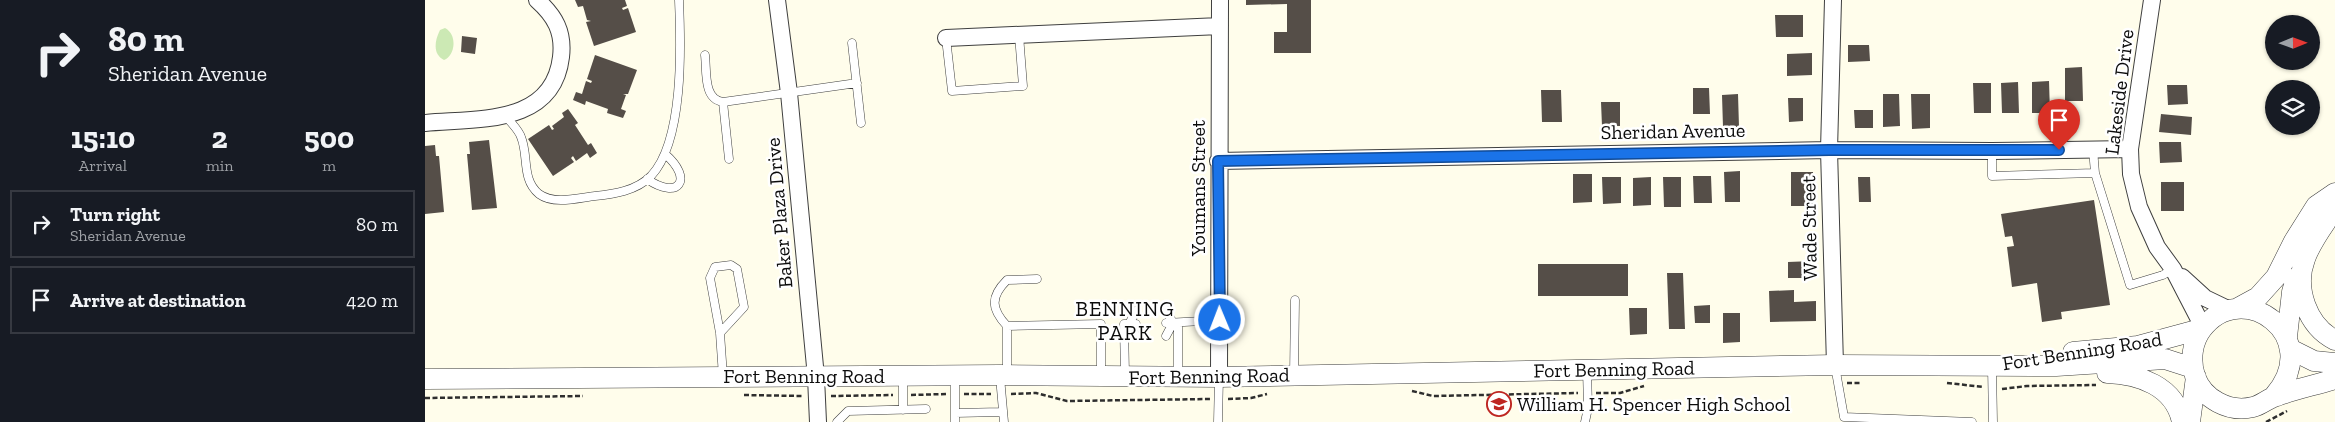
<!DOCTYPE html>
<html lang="en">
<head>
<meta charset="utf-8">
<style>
	:root { --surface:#171b24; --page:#20242c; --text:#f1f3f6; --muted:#9ea1a6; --line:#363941 }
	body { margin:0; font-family:"Zilla Slab",serif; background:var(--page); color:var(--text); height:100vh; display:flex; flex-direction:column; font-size:19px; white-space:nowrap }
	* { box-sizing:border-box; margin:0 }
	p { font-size:16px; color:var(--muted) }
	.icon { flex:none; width:28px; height:28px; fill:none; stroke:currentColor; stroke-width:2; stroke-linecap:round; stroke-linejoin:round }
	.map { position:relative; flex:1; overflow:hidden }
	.side { display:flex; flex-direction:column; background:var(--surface); width:425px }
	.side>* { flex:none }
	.guide { background:#171b24; color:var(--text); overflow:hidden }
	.needle { width:32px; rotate:89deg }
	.buttons { position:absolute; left:1840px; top:15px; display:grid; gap:10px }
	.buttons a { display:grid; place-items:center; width:55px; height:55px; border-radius:50%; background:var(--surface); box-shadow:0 1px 4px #0004; font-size:25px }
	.pin { position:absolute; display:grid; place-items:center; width:42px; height:42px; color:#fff; margin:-51px -21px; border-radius:50% 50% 50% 0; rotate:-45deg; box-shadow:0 0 5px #0007 }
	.pin .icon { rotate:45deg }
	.me { position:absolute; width:55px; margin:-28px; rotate:359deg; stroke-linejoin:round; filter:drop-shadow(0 0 4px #0008) }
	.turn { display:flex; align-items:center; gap:18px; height:105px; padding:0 25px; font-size:22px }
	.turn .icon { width:65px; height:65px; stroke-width:2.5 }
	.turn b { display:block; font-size:35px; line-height:42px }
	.eta { display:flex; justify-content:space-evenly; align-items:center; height:85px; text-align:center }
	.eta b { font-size:30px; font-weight:800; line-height:35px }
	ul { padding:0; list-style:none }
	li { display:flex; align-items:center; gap:15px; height:68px; margin:0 10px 8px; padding:0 15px; border:2px solid var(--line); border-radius:0px }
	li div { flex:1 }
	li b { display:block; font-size:19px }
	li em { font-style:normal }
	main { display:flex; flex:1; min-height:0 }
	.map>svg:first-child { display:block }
	.green { fill:#cce9b4 }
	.building { fill:#554e48 }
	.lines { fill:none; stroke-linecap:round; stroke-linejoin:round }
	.service-casing { stroke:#3f3f3f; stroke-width:9 }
	.minor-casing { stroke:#3f3f3f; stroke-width:18 }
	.tertiary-casing { stroke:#3f3f3f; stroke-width:21 }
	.path { stroke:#2e2e2e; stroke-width:2.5; stroke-dasharray:5 2.5; stroke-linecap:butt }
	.service { stroke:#fff; stroke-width:8 }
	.minor { stroke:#fff; stroke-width:16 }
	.tertiary { stroke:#fff; stroke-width:20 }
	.route-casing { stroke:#114b97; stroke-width:12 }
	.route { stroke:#1a73e8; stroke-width:9 }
	.labels { text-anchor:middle; stroke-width:5; stroke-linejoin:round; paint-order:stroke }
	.street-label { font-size:20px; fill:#0c0c0c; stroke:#fff }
	.poi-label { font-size:20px; fill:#0c0c0c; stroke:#fff; text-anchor:start }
	.neighbourhood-label { font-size:21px; letter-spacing:1px; fill:#0c0c0c; stroke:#fff }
</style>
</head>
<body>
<main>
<section class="side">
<div class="guide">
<div class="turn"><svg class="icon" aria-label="right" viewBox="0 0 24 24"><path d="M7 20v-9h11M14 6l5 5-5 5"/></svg><div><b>80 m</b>Sheridan Avenue</div></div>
</div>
<div class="eta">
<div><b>15:10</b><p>Arrival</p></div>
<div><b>2</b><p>min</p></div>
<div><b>500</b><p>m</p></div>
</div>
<ul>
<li><svg class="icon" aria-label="right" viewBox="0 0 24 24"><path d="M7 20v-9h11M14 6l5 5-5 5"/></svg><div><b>Turn right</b><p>Sheridan Avenue</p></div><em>80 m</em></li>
<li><svg class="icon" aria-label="arrive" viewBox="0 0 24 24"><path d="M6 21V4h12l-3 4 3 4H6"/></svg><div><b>Arrive at destination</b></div><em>420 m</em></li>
</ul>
</section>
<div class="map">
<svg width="1910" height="422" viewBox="0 0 1910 422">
	<rect width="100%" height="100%" fill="#fffdeb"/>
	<!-- green -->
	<path class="green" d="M20,28C32,34 31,55 19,60C7,54 10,40 15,30Z"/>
	<!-- building -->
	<path class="building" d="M150,0H200L202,6L197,8L198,10L203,8L211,32L169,46L161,22L166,21L162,20L158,6L153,7Z
		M821,0H886V53H849V32H862V4L821,5Z
		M1350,15H1378V37H1351Z
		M37,36L52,38L50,54L36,52Z
		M1423,45H1444L1445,61L1423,62Z
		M1387,53V75L1362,76V54Z
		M170,55L212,70L203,94H198L201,95L196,109L201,111L198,118L182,113L183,109L161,101L160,105L148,100L151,92L157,94L161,81L166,83L167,81L162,79Z
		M1657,67L1658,101H1640V68Z
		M1624,81L1625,113H1607V82Z
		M1593,82L1594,113H1577L1576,83Z
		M1548,83H1566V113H1549Z
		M1742,85H1762L1763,104L1743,105Z
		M1268,88H1284L1285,114H1268Z
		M1116,90H1136L1137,122H1117Z
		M1313,94L1314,127H1298L1297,95Z
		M1458,94H1474L1475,126L1458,127Z
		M1486,94H1505V128L1487,129Z
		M1363,98H1378V121L1364,122Z
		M1176,102H1195V126H1177Z
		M143,109L153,123L150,125L163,145L166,143L172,153L165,158L162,153L151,161L148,156L146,158L149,162L128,176L103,139L124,125L127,130L129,129L127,126L139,117L137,113Z
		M1429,110H1448V128H1430Z
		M1736,114L1767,117L1766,135L1734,132Z
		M64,140L72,208L47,210L42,154H45L44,142Z
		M1734,142H1756L1757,162L1735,163Z
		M10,145L11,156H14L19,212L0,214V146Z
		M1315,171V202H1300L1299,172Z
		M1366,172H1388L1389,206H1366Z
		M1148,174H1167V202L1148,203Z
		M1268,176H1286L1287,203H1269Z
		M1177,177H1196V203L1178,204Z
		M1226,177V205L1208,206V178Z
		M1238,177H1256V207H1239Z
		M1433,177H1445L1446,202H1434Z
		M1736,182H1759V211H1736Z
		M1669,200L1685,305L1636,312L1637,319L1617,322L1612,283L1587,287L1582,247L1589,246L1587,236L1580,237L1576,214Z
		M1388,261L1389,278H1363V262Z
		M1113,264H1203V296H1113Z
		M1242,273H1258L1260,329H1244Z
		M1369,290V302L1391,301V321L1345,322L1344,291Z
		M1285,305V323H1270L1269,306Z
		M1204,308H1222V334L1205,335Z
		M1298,313H1315V342L1298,343Z"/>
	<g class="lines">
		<defs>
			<path id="service" d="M521,38L527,91L598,86L594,35
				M427,43L436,123
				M280,55C282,72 278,99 298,102L432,83
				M298,102L304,159
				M81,116C85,122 94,130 96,137C104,156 96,179 114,194C129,205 153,198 170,196C189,194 211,191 226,176C259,141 256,46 254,0
				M1668,149L1670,173
				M1567,151V176L1670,173L1705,285L1738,275L1748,269
				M222,179C254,201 269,179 240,154
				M741,310L748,323
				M741,323L795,320
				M753,323V376
				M704,324L711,311
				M704,324L711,336
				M582,326C566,309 565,297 582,280L612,279
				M295,333L319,307L312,269L306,265L290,267L285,278L295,333L298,376
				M741,336L748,323
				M1410,366L1419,417L1547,422
				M1567,367L1568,422
				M582,374V326L676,324V374
				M700,375L699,324H711
				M869,375L870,300
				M478,376V410
				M575,377L579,422
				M530,413L576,412
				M412,422L423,411L501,409
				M530,422V376
				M793,422L794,377
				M1160,422L1163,408L1162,369"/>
			<path id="minor" d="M352,0L364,93L391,377L393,422
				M1408,0L1404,150L1410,365
				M1727,0L1705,149L1706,174L1714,207L1732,247L1748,269L1778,327
				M521,38L795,26
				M0,123C52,118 128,126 136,57C139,32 130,16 112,0
				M793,161L1404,150L1567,151L1705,149
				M1757,277L1780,298L1805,310
				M794,377L795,0"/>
			<path id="tertiary" d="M1910,208C1900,224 1886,241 1880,259C1869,288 1882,326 1910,340
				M1811,309L1833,297L1851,277L1869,241L1891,206L1910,193
				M1862,337L1867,292L1871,278
				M1865,349L1889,361L1910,363
				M1648,352L1713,346L1776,329
				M1682,373C1714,374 1750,386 1757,422
				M0,379L575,375L794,377L1410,365L1631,366L1740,359L1768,368
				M1849,396C1901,336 1817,276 1777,329C1767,342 1765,360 1770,376C1778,399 1804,413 1828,407C1837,405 1843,398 1852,396C1871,389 1891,385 1910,379
				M1765,422L1771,377"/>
		</defs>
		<!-- service casing -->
		<use href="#service" class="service-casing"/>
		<!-- minor casing -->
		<use href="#minor" class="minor-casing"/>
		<!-- tertiary casing -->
		<use href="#tertiary" class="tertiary-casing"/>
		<!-- path -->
		<path class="path" d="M1422,383H1437
			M1522,383L1559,387
			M1577,389L1602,386L1671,385
			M987,391L1008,396L1153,393
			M1171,393H1195L1219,386
			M539,394H566
			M586,394L611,393L642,401L785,399
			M319,395L378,396
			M486,395L521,394
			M406,396L468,395
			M0,398L158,396
			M803,399L826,398L842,394
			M1841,422L1862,411"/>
		<!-- service -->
		<use href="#service" class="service"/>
		<!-- minor -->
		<use href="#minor" class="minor"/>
		<!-- tertiary -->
		<use href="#tertiary" class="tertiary"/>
	</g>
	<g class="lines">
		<defs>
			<path id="route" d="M795,320L793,161L1404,150H1634"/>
		</defs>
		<!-- route casing -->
		<use href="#route" class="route-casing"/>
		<!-- route -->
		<use href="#route" class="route"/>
	</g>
	<!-- icons -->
	<defs>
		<symbol id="school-ring" viewBox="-11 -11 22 22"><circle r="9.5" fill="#fff" stroke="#be2622" stroke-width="1.5"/><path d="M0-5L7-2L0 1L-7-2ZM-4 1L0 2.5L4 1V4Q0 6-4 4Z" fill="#be2622"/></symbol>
	</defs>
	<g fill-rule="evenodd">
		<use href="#school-ring" x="1060" y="390" width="28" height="28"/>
	</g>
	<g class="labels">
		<!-- street labels -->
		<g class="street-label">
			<text transform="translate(1694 92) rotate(-83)" y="7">Lakeside Drive</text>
			<text transform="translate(1248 131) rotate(-1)" y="7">Sheridan Avenue</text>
			<text transform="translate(773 188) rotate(-90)" y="7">Youmans Street</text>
			<text transform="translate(354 213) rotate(-95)" y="7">Baker Plaza Drive</text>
			<text transform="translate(1384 228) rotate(-91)" y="7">Wade Street</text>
			<text transform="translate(1657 351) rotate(-9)" y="7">Fort Benning Road</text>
			<text transform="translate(1189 369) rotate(-1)" y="7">Fort Benning Road</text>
			<text x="379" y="383">Fort Benning Road</text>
			<text transform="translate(784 376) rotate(-1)" y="7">Fort Benning Road</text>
		</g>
		<!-- poi labels -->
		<g class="poi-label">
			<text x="1092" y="411">William H. Spencer High School</text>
		</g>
		<!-- neighbourhood labels -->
		<g class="neighbourhood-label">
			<text x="700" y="316">BENNING<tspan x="700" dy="24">PARK</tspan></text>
		</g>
	</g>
</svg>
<div class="buttons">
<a><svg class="needle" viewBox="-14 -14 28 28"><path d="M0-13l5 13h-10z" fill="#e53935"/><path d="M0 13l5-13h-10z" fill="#9ea1a6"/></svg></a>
<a><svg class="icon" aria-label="layers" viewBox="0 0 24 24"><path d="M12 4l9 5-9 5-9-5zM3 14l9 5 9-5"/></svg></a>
</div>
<div class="pin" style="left:1634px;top:150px;background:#d93025"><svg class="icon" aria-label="arrive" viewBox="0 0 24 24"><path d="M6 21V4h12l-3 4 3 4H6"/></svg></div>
<svg class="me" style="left:795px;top:320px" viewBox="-20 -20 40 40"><circle r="17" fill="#1a73e8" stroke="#fff" stroke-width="3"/><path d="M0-11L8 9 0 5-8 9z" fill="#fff"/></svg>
</div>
</main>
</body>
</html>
